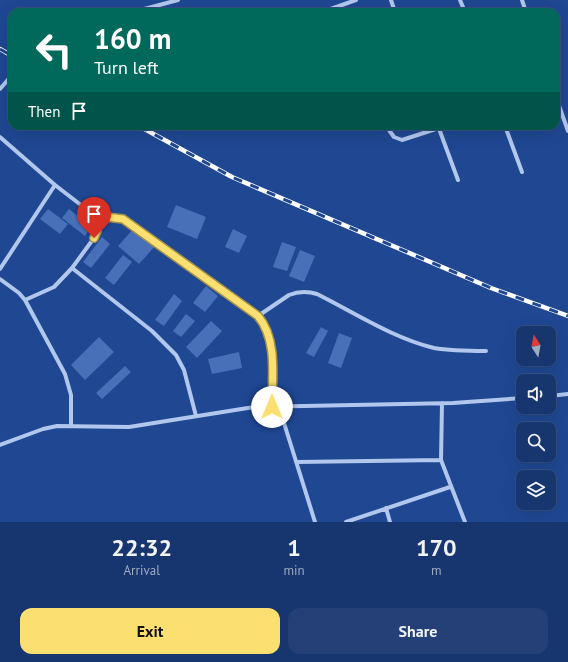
<!DOCTYPE html>
<html lang="en">
<head>
<meta charset="utf-8">
<style>
	:root { --surface:#17356e; --page:#244076; --text:#f1f3f6; --muted:#9eabc2; --line:#365081; --accent:#fbdf71 }
	body { margin:0; font-family:"PT Sans",sans-serif; background:var(--page); color:var(--text); height:100vh; display:flex; flex-direction:column; font-size:15px; white-space:nowrap }
	* { box-sizing:border-box; margin:0 }
	p { font-size:13px; color:var(--muted) }
	.icon { flex:none; width:22px; height:22px; fill:none; stroke:currentColor; stroke-width:2; stroke-linecap:round; stroke-linejoin:round }
	.map { position:relative; height:522px; overflow:hidden }
	.sheet { display:flex; flex-direction:column; background:var(--surface); flex:1 }
	.sheet>* { flex:none }
	.guide { position:absolute; left:8px; top:8px; width:552px; height:122px; border-radius:12px; box-shadow:0 4px 16px #0002,0 0 0 1px var(--line); background:#00695c; color:#fff; overflow:hidden }
	.needle { width:26px; rotate:349deg }
	.controls { position:absolute; left:516px; top:326px; display:grid; gap:8px }
	.controls a { display:grid; place-items:center; width:40px; height:40px; border-radius:8px; background:var(--surface); box-shadow:0 4px 16px #0002,0 0 0 1px var(--line); font-size:20px }
	.pin { position:absolute; display:grid; place-items:center; width:34px; height:34px; color:#fff; margin:-41px -17px; border-radius:50% 50% 50% 0; rotate:-45deg; box-shadow:0 0 4px #0007 }
	.pin .icon { rotate:45deg }
	.me { position:absolute; width:44px; margin:-22px; rotate:0deg; stroke-linejoin:round; filter:drop-shadow(0 0 3px #0008) }
	.turn { display:flex; align-items:center; gap:14px; height:84px; padding:0 20px; font-size:18px }
	.turn .icon { width:52px; height:52px; stroke-width:2.5 }
	.turn b { display:block; font-size:28px; line-height:34px }
	.then { display:flex; align-items:center; height:38px; padding:0 20px; background:#0003; gap:8px; font-size:15px }
	.eta { display:flex; justify-content:space-evenly; align-items:center; height:68px; text-align:center }
	.eta b { font-size:24px; font-weight:700; line-height:28px }
	.cta { display:flex; gap:8px; margin-top:auto; padding:8px 20px }
	.cta a { flex:1; height:46px; border-radius:12px; background:var(--accent); color:#111; font-size:16px; font-weight:700; line-height:46px; text-align:center }
	.cta a+a { background:var(--page); color:var(--text) }
	.map>svg:first-child { display:block }
	.building { fill:#4870b9 }
	.lines { fill:none; stroke-linecap:round; stroke-linejoin:round }
	.street { stroke:#b1c7ed; stroke-width:4 }
	.rail-casing { stroke:#fff; stroke-width:4.5 }
	.rail { stroke:#1f4792; stroke-width:3; stroke-dasharray:9; stroke-linecap:butt }
	.route-casing { stroke:#a39149; stroke-width:10 }
	.route { stroke:#fbdf71; stroke-width:7 }
</style>
</head>
<body>
<div class="map">
<svg width="568" height="522" viewBox="0 0 568 522">
	<rect width="100%" height="100%" fill="#1f4792"/>
	<!-- building -->
	<path class="building" d="M176,205L206,217L197,239L167,227Z
		M48,209L68,224L60,234L40,219Z
		M69,209L91,227L85,236L62,218Z
		M135,227L156,245L139,264L118,246Z
		M233,229L247,236L239,253L225,247Z
		M102,237L110,244L91,268L83,262Z
		M282,242L296,247L287,271L273,267Z
		M300,250L315,256L304,282L289,276Z
		M123,255L132,262L114,285L105,278Z
		M206,286L218,296L205,312L193,303Z
		M174,294L182,301L164,326L155,320Z
		M186,314L195,321L181,337L173,331Z
		M211,321L222,331L197,358L186,347Z
		M321,327L328,331L314,357L306,353Z
		M339,333L352,338L341,368L328,363Z
		M99,337L114,352L85,380L71,365Z
		M239,352L242,368L212,374L208,359Z
		M125,366L131,372L102,399L96,393Z"/>
	<g class="lines">
		<!-- street -->
		<path class="street" d="M391,0L395,12
			M460,0L465,12
			M522,0L526,12
			M133,12L178,0
			M322,12L356,0
			M0,89L12,75
			M556,97L568,131
			M386,126L394,137L402,140L439,128
			M438,126L458,180
			M505,126L522,172
			M0,137L55,185L90,212L98,216L123,219L134,225L258,316C279,340 272,377 272,407
			M72,268L152,331L176,355L184,370L196,416
			M0,269L55,185
			M0,279L19,293L25,300L65,374L71,395V425
			M25,300L54,287L72,268L94,238L97,231L98,216
			M258,316L289,295C299,291 307,291 317,294C355,313 393,338 434,348C451,351 469,351 486,351
			M549,396L568,394
			M442,403L441,460L465,522
			M279,407L315,522
			M0,445L43,429L57,426L129,427L254,407L453,403L523,398
			M296,462L441,460
			M386,508L390,522
			M346,522L450,487"/>
		<defs>
			<path id="rail" d="M0,49L12,56
				M139,126L232,177L491,288L568,316"/>
		</defs>
		<!-- rail casing -->
		<use href="#rail" class="rail-casing"/>
		<!-- rail -->
		<use href="#rail" class="rail"/>
	</g>
	<g class="lines">
		<defs>
			<path id="route" d="M94,238L97,231L98,216L123,219L258,316C278,340 272,378 272,407"/>
		</defs>
		<!-- route casing -->
		<use href="#route" class="route-casing"/>
		<!-- route -->
		<use href="#route" class="route"/>
	</g>
</svg>
<div class="controls">
<a><svg class="needle" viewBox="-14 -14 28 28"><path d="M0-13l5 13h-10z" fill="#e53935"/><path d="M0 13l5-13h-10z" fill="#9eabc2"/></svg></a>
<a><svg class="icon" aria-label="sound" viewBox="0 0 24 24"><path d="M4 9h4l5-4v14l-5-4H4zM17 9q2 3 0 6"/></svg></a>
<a><svg class="icon" aria-label="search" viewBox="0 0 24 24"><circle cx="10" cy="10" r="6"/><path d="M15 15l6 6"/></svg></a>
<a><svg class="icon" aria-label="layers" viewBox="0 0 24 24"><path d="M12 4l9 5-9 5-9-5zM3 14l9 5 9-5"/></svg></a>
</div>
<div class="pin" style="left:94px;top:238px;background:#d93025"><svg class="icon" aria-label="arrive" viewBox="0 0 24 24"><path d="M6 21V4h12l-3 4 3 4H6"/></svg></div>
<svg class="me" style="left:272px;top:407px" viewBox="-20 -20 40 40"><circle r="19" fill="#fff"/><path d="M0-13L10 11 0 6-10 11z" fill="#fbdf71"/></svg>
<div class="guide">
<div class="turn"><svg class="icon" aria-label="left" viewBox="0 0 24 24"><path d="M17 20v-9H6M10 6l-5 5 5 5"/></svg><div><b>160 m</b>Turn left</div></div>
<div class="then">Then<svg class="icon" aria-label="arrive" viewBox="0 0 24 24"><path d="M6 21V4h12l-3 4 3 4H6"/></svg></div>
</div>
</div>
<section class="sheet">
<div class="eta">
<div><b>22:32</b><p>Arrival</p></div>
<div><b>1</b><p>min</p></div>
<div><b>170</b><p>m</p></div>
</div>
<div class="cta"><a>Exit</a><a>Share</a></div>
</section>
</body>
</html>
